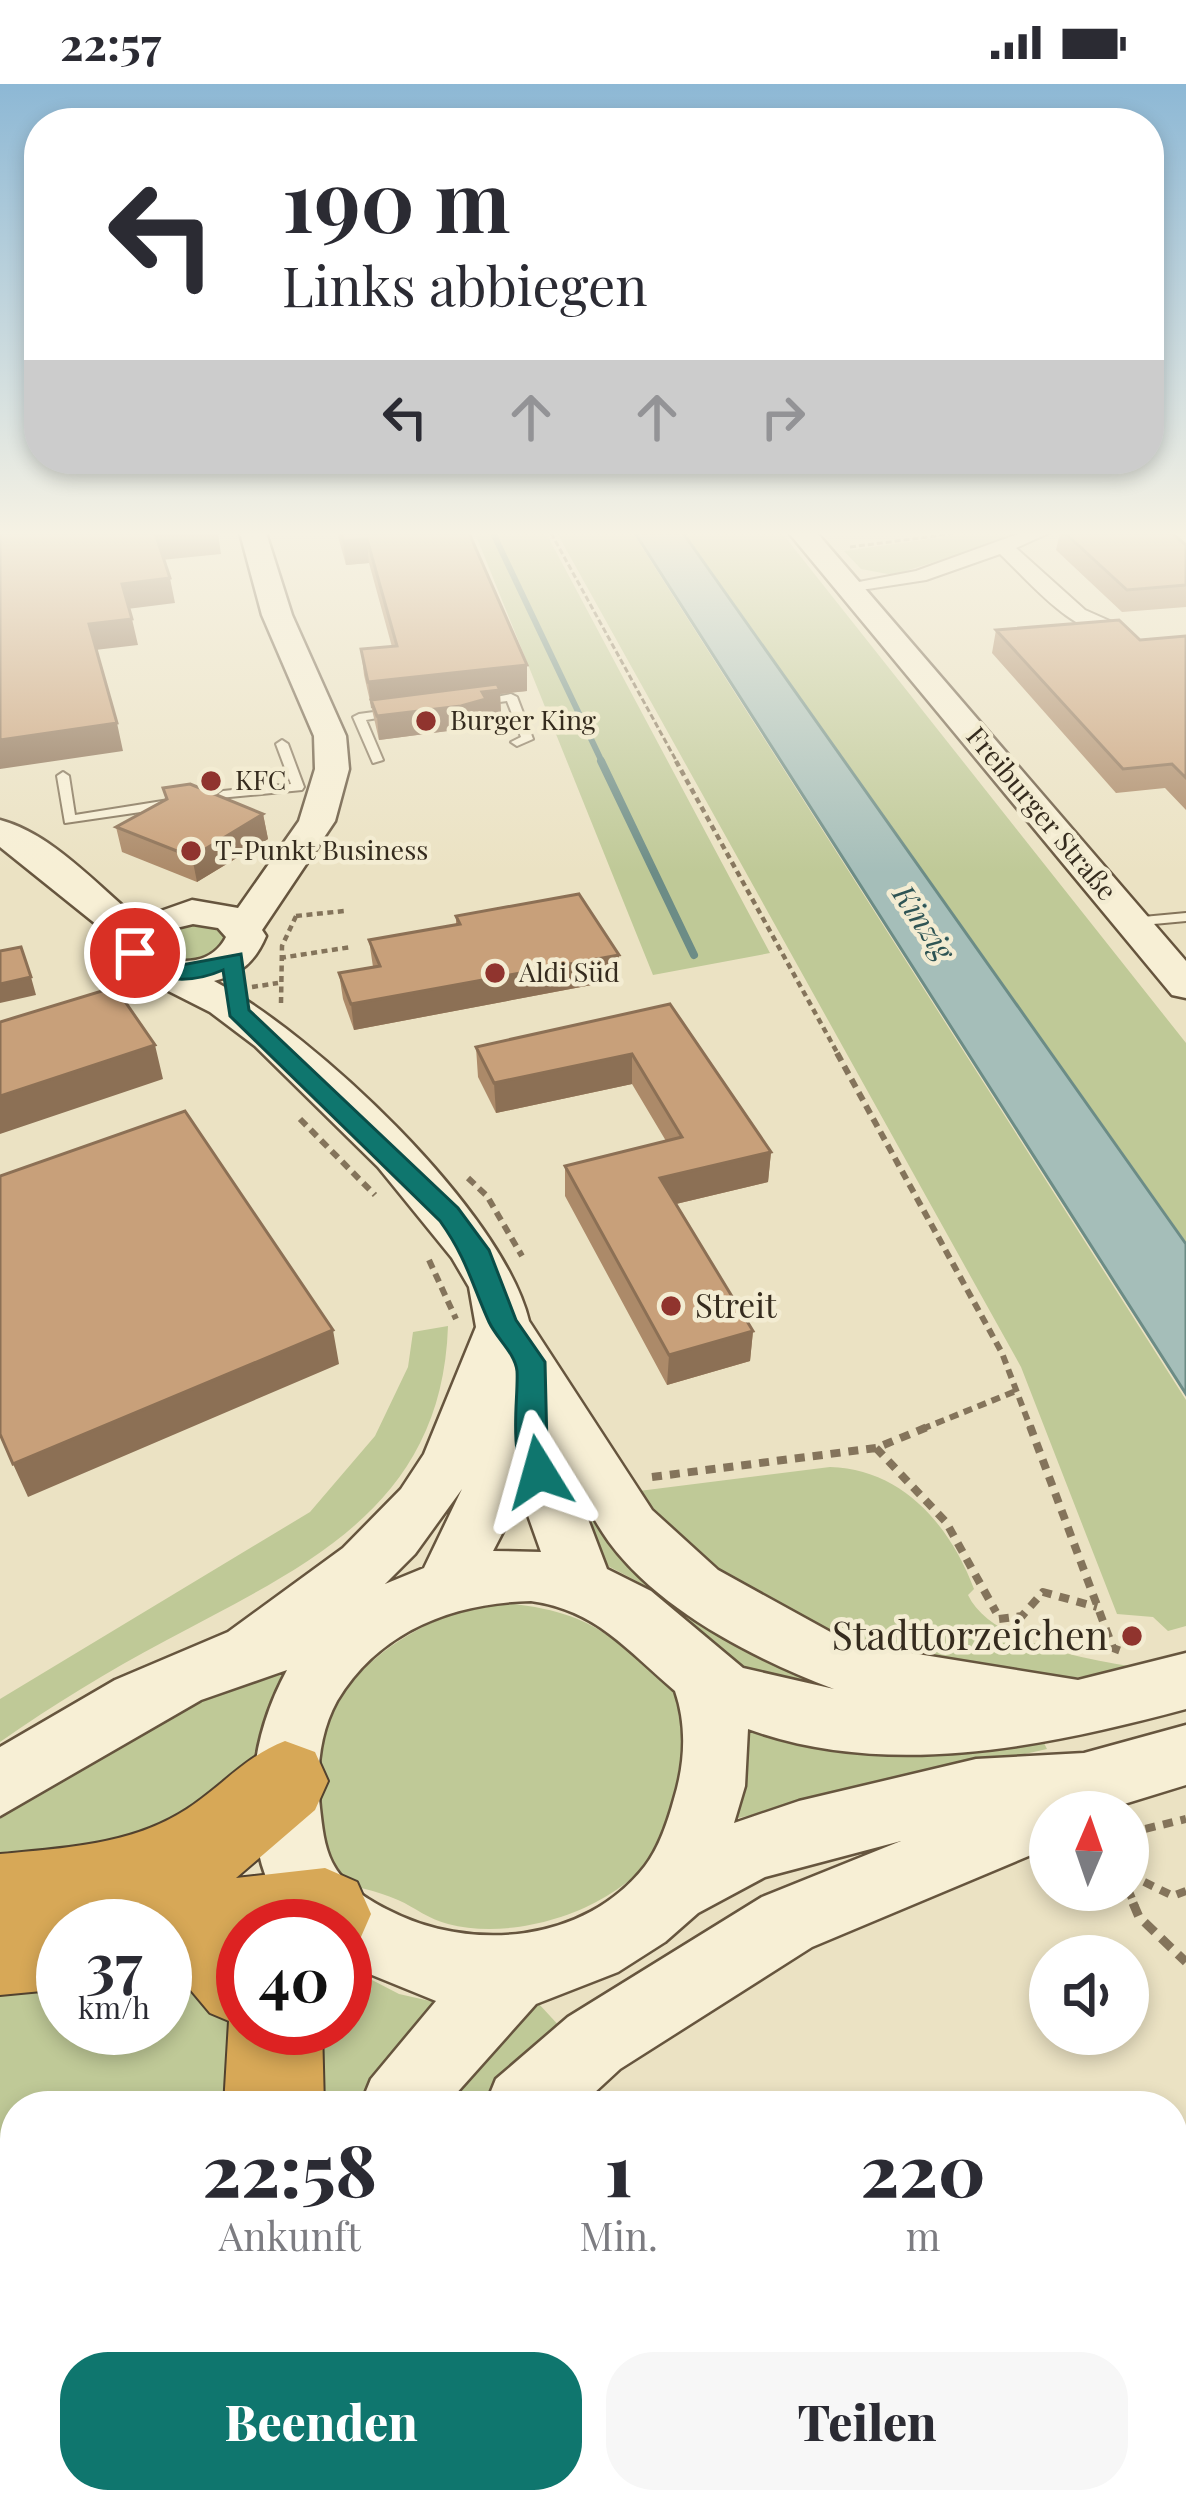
<!DOCTYPE html>
<html lang="de">
<head>
<meta charset="utf-8">
<style>
	:root { --surface:#fff; --page:#f7f7f7; --text:#2b2b33; --muted:#7c7c81; --accent:#0f766e }
	body { margin:0; font-family:"Playfair Display",serif; background:var(--page); color:var(--text); height:100vh; display:flex; flex-direction:column; font-size:45px; white-space:nowrap }
	* { box-sizing:border-box; margin:0 }
	p { font-size:39px; color:var(--muted) }
	.icon { flex:none; width:66px; height:66px; fill:none; stroke:currentColor; stroke-width:2; stroke-linecap:round; stroke-linejoin:round }
	.map { position:relative; flex:1; overflow:hidden }
	.panel { position:absolute; left:0px; top:2007px; width:1188px; height:423px; display:flex; flex-direction:column; background:var(--surface); border-radius:48px 48px 0 0; box-shadow:0 6px 18px #0003 }
	.panel>* { flex:none }
	.banner { position:absolute; left:24px; top:24px; width:1140px; height:366px; border-radius:48px; box-shadow:0 6px 18px #0003; background:#fff; color:var(--text); overflow:hidden }
	.needle { width:78px; rotate:2deg }
	.controls { position:absolute; left:1029px; top:1707px; display:grid; gap:24px }
	.controls a { display:grid; place-items:center; width:120px; height:120px; border-radius:50%; background:var(--surface); box-shadow:0 6px 18px #0003; font-size:60px }
	.speed { position:absolute; left:36px; top:1815px; display:flex; gap:24px; font-size:60px; font-weight:700; text-align:center }
	.speed>* { display:grid; place-content:center; width:156px; height:156px; border-radius:50%; background:var(--surface); box-shadow:0 6px 18px #0003; line-height:1 }
	.speed small { font-size:30px; font-weight:400 }
	.speed .limit { border:18px solid #d22; background:#fff; color:#111 }
	.pin { position:absolute; display:grid; place-items:center; width:102px; height:102px; color:#fff; margin:-51px; border:6px solid #fff; border-radius:50%; box-shadow:0 3px 12px #0007 }
	.me { position:absolute; width:132px; margin:-66px; rotate:352deg; stroke-linejoin:round; filter:drop-shadow(0 0 9px #0008) }
	.turn { display:flex; align-items:center; gap:42px; height:252px; padding:0 60px; font-size:54px }
	.turn .icon { width:156px; height:156px; stroke-width:2.5 }
	.turn b { display:block; font-size:84px; line-height:102px }
	.lanes { display:flex; align-items:center; height:114px; padding:0 60px; background:#0003; justify-content:center; gap:60px; direction:ltr }
	.lanes .off { opacity:.35 }
	.eta { display:flex; justify-content:space-evenly; align-items:center; height:204px; text-align:center }
	.eta b { font-size:72px; font-weight:800; line-height:84px }
	.action { display:flex; gap:24px; margin-top:auto; padding:24px 60px }
	.action a { flex:1; height:138px; border-radius:48px; background:var(--accent); color:#fff; font-size:48px; font-weight:800; line-height:138px; text-align:center }
	.action a+a { background:var(--page); color:var(--text) }
	.status { display:flex; justify-content:space-between; align-items:center; height:84px; padding:0 60px; background:var(--surface); direction:ltr }
	.status svg { height:33px; fill:currentColor }
	.map>svg:first-child { display:block }
	.green { fill:#bfc997 }
	.water { fill:#a5beb9; stroke:#6c8c86; stroke-width:3 }
	.lines { fill:none; stroke-linecap:round; stroke-linejoin:round }
	.stream-far1 { stroke:#6c8c86; stroke-width:6 }
	.stream { stroke:#6c8c86; stroke-width:8 }
	.lane-casing { stroke:#84745b; stroke-width:4 }
	.street-casing { stroke:#84745b; stroke-width:4 }
	.secondary-casing { stroke:#66553e; stroke-width:5 }
	.highway-casing { stroke:#52422f; stroke-width:4 }
	.path-far4 { stroke:#84745b; stroke-width:3; stroke-dasharray:6 3; stroke-linecap:butt }
	.path-far3 { stroke:#84745b; stroke-width:4.5; stroke-dasharray:6 4.5; stroke-linecap:butt }
	.path-far2 { stroke:#84745b; stroke-width:6; stroke-dasharray:9 6; stroke-linecap:butt }
	.path-far1 { stroke:#84745b; stroke-width:8; stroke-dasharray:10 8; stroke-linecap:butt }
	.path { stroke:#84745b; stroke-width:9; stroke-dasharray:14 9; stroke-linecap:butt }
	.lane { fill:#f7efd5; fill-rule:evenodd }
	.street { fill:#f7efd5; fill-rule:evenodd }
	.secondary { fill:#f7efd5; fill-rule:evenodd }
	.highway { fill:#d7a857; fill-rule:evenodd }
	.wall { fill:#ac8a69 }
	.shaded-wall { fill:#8c7055 }
	.building { fill:#c8a07a; stroke:#8c7055; stroke-width:3 }
	.route { fill:#0f766e; stroke:#0a4d48; stroke-width:3 }
	.poi-dot { fill:#90342e; stroke:#f3ecd2; stroke-width:4.5 }
	.labels { text-anchor:middle; stroke-width:9; stroke-linejoin:round; paint-order:stroke }
	.far-poi-label { font-size:27px; fill:#352b1e; stroke:#f3ecd2; text-anchor:start }
	.far-street-label { font-size:27px; fill:#352b1e; stroke:#f3ecd2 }
	.far-water-label { font-size:30px; font-style:italic; fill:#2e5454; stroke:#f3ecd2 }
	.poi-label { font-size:33px; fill:#352b1e; stroke:#f3ecd2; text-anchor:start }
	.near-poi-label { font-size:39px; fill:#352b1e; stroke:#f3ecd2; text-anchor:end }
</style>
</head>
<body>
<div class="status"><b>22:57</b><svg viewBox="0 0 49 12"><path d="M0 12V9h3v3zM5 12V6h3v6zM10 12V3h3v9zM15 12V0h3v12zM26 1h20v11H26zM47 4h2v5h-2z"/></svg></div>
<div class="map">
<svg width="1186" height="2429" viewBox="0 0 1186 2429">
	<rect width="100%" height="100%" fill="#ebe2c3"/>
	<!-- green -->
	<path class="green" d="M475,449H546L770,869L653,891Z
		M557,449H633L1186,1316V1542L1168,1547L1153,1533L1117,1530L1021,1283Z
		M684,449H782L1186,959V1158Z
		M973,449H1026L893,491L861,485L844,467Z
		M214,838L230,857L205,878L163,879L148,859L174,840Z
		M448,1242C442,1424 305,1482 165,1557C108,1587 53,1621 0,1658V1615L310,1428L375,1352L408,1283L413,1248Z
		M830,1383C902,1385 950,1441 974,1505L968,1511C991,1560 1093,1577 1143,1584L1043,1598L868,1578L729,1509L631,1408Z
		M594,1418L869,1611L768,1595L740,1581L650,1504L606,1481L583,1453L570,1422Z
		M496,1518C613,1528 613,1564 699,1624C689,1663 685,1715 667,1751C631,1822 521,1859 448,1840C428,1835 416,1824 398,1816C375,1806 352,1801 326,1798C323,1762 313,1721 315,1685C320,1594 417,1532 496,1518Z
		M287,1579L253,1677L164,1752L0,1781V1730L192,1617Z
		M744,1642L1011,1662L1044,1659L1047,1665L720,1738Z
		M345,1882L399,1910L448,1921L373,2022H307L299,1944H345Z
		M63,1890V1944H165V1890H170L221,1918L256,1973L248,2022H15V2294L0,2303V1899Z
		M538,1919L575,1959L498,2022H416L489,1937Z
		M15,2361V2415H83L73,2429H0V2370Z"/>
	<!-- water -->
	<path class="water" d="M635,449H683L1186,1160V1310Z"/>
	<g class="lines">
		<!-- stream-far1 -->
		<path class="stream-far1" d="M493,449L603,680"/>
		<!-- stream -->
		<path class="stream" d="M601,677L694,871"/>
		<defs>
			<path id="lane" d="M511,610L517,613L533,655L517,662L511,658L521,653L507,617L477,621L471,618Z
				M396,625L402,628L400,630L366,636L383,676L373,679L353,633L359,630Z
				M282,656L288,660L304,703L302,706L219,714L217,711L223,707L291,700L276,660Z
				M63,688L69,692L75,731L175,715L181,719L175,723L65,739L57,692Z
				M1186,829V837L1132,842L1125,838L1132,834Z"/>
			<path id="street" d="M1021,449H1049L1016,464L1085,526L1121,542V550C1076,556 1030,498 1000,470L926,496L848,508L838,502L916,487Z"/>
			<path id="secondary" d="M240,449H266L292,531L346,652L349,685L335,737L262,846L266,852C255,878 241,890 214,897C314,950 502,1126 529,1237L652,1426L718,1486L834,1550L868,1562L1078,1596L1186,1569V1625C1048,1662 888,1696 748,1645L745,1702L734,1739L799,1717L976,1675L1084,1669L1186,1641V1701L1098,1728H1050V1760L1043,1766L812,1863L620,1985L580,2022H485L496,1995L568,1933L762,1813L901,1757L765,1793L698,1829L665,1858L618,1888L536,1920L445,2022H360L371,1995L436,1917L345,1880V1842H292C237,1766 244,1665 287,1586L201,1616L0,1732V1663L115,1596L228,1548L343,1464L401,1405L424,1370L476,1243L469,1203L452,1174L378,1083L255,962L210,928L125,885L114,862L117,857L0,763V736C51,749 98,802 138,835L192,816L238,824L299,737L315,685L314,652L262,531ZM193,840L218,844L226,853C213,879 181,883 157,869L154,864L172,845ZM575,1401C586,1420 596,1440 609,1458C660,1527 755,1575 834,1605L743,1584L651,1507L607,1485ZM462,1405L424,1484L385,1500L415,1470ZM519,1406L541,1468L493,1467L520,1415ZM531,1517C596,1526 627,1566 675,1607C687,1642 685,1679 674,1715C668,1737 659,1764 645,1782C584,1860 469,1869 386,1825C365,1814 343,1800 332,1778C324,1762 322,1742 320,1724C316,1688 319,1650 337,1617C379,1547 452,1519 531,1517Z
				M789,449H817L1186,877V914L1172,911Z
				M73,2415H167L161,2429H67Z"/>
			<path id="highway" d="M285,1657L315,1668L328,1697L315,1726L236,1794L325,1784L357,1798L371,1830L357,1862L345,1867V1842H243V1944H322L324,2022H224L229,1937L210,1929L179,1892L165,1893V1842H63V1905L0,1911V1770C64,1764 132,1761 187,1725C222,1702 246,1672 285,1657Z
				M15,2269V2384L0,2390V2275Z"/>
		</defs>
		<!-- lane casing -->
		<use href="#lane" class="lane-casing"/>
		<!-- street casing -->
		<use href="#street" class="street-casing"/>
		<!-- secondary casing -->
		<use href="#secondary" class="secondary-casing"/>
		<!-- highway casing -->
		<use href="#highway" class="highway-casing"/>
		<!-- path-far4 -->
		<path class="path-far4" d="M551,449L678,680
			M850,463L959,449"/>
		<!-- path-far3 -->
		<path class="path-far3" d="M676,677L839,972
			M296,832L344,827
			M280,874L351,863
			M252,903L278,899
			M281,919L282,862L298,828"/>
		<!-- path-far2 -->
		<path class="path-far2" d="M837,969L1002,1269L1031,1345
			M300,1035L375,1111
			M468,1094L487,1112L522,1172
			M429,1176L456,1235
			M922,1345L1016,1307"/>
		<!-- path-far1 -->
		<path class="path-far1" d="M1030,1342L1113,1564L1124,1568
			M876,1364L946,1438L996,1528
			M652,1393L876,1364L930,1342
			M999,1535L1022,1532L1043,1508L1097,1523
			M1128,1749L1186,1735
			M1128,1790L1173,1812L1186,1807
			M1128,1805L1135,1822"/>
		<!-- path -->
		<path class="path" d="M1133,1819L1139,1833L1186,1878
			M675,2415L677,2429
			M184,2429L194,2415"/>
		<!-- lane -->
		<use href="#lane" class="lane"/>
		<!-- street -->
		<use href="#street" class="street"/>
		<!-- secondary -->
		<use href="#secondary" class="secondary"/>
		<!-- highway -->
		<use href="#highway" class="highway"/>
	</g>
	<!-- wall -->
	<path class="wall" d="M337,449H469L527,607L500,610L501,629L487,631V638L463,645L379,656L364,591L361,565L392,563L369,479L346,481Z
		M1060,449H1172L1186,461V523L1122,528L1056,466Z
		M996,546L1140,556L1186,552V726L1165,704L1116,709L992,569Z
		M163,704L263,730L268,755L197,798L122,768L116,743L166,716Z
		M456,832L618,896L354,946L343,915L339,889L373,883L369,856L456,840Z
		M670,920L771,1068L768,1098L676,1120L753,1247L750,1277L667,1301L565,1112V1082L666,1057L632,1000L496,1029L478,993L476,963Z
		M706,2415H1082L1088,2429H710Z"/>
	<!-- shaded-wall -->
	<path class="shaded-wall" d="M177,449H218L221,470L161,476L156,452Z
		M367,455L369,479L346,481L343,457Z
		M170,494L175,519L127,525L122,500Z
		M132,535L138,561L95,566L89,540Z
		M527,581V607L500,610L501,629L487,631V638L463,645L379,656L377,632L371,616L372,624H371L368,598Z
		M117,639L123,667L0,685V656Z
		M263,730L268,755L197,798L192,773Z
		M619,871L618,896L354,946L351,920Z
		M31,893L36,911L0,919V900Z
		M155,961L163,995L0,1050V1012Z
		M632,970V1000L496,1029L494,999Z
		M771,1068L768,1098L659,1124L660,1094Z
		M333,1246L339,1280L28,1413L13,1380Z
		M753,1247L750,1277L667,1301L669,1271Z"/>
	<!-- building -->
	<path class="building" d="M0,449H177L156,452L170,494L122,500L132,535L89,540L117,639L0,656Z
		M341,449H469L527,581L368,598L361,565L397,562L367,455L343,457Z
		M1065,449H1172L1186,461V501L1127,506Z
		M1119,536L1140,556L1186,552V694L1172,680L1123,685L996,546Z
		M497,600L500,606L482,608L486,615L461,622L377,632L371,616Z
		M190,700L263,730L192,773L116,743L167,715L163,704Z
		M579,810L619,871L351,920L339,889L380,882L369,856L460,840L456,832Z
		M21,863L31,893L0,900V867Z
		M115,903L155,961L0,1012V938Z
		M670,920L771,1068L660,1094L753,1247L669,1271L565,1082L682,1053L632,970L494,999L476,963Z
		M185,1027L333,1246L13,1380L0,1350V1092Z
		M714,2415H1082L1088,2429H718Z"/>
	<!-- sky -->
	<linearGradient id="sky" x2="0" y2="1"><stop stop-color="#8db8d5"/><stop offset="0.57" stop-color="#f6f2e4"/><stop offset="1" stop-color="#f6f2e4" stop-opacity="0"/></linearGradient>
	<rect width="1186" height="789" fill="url(#sky)"/>
	<!-- route -->
	<path class="route" d="M135,863L171,883L241,870L249,926L458,1124L489,1166L516,1236L545,1278L547,1362L555,1388L550,1397L539,1400C504,1389 519,1317 517,1287C515,1269 497,1255 489,1238C471,1198 467,1175 440,1137L230,932L223,886C189,901 148,899 124,869Z"/>
	<!-- markers -->
	<g class="poi-dot">
		<circle cx="426" cy="637" r="12"/>
		<circle cx="211" cy="697" r="12"/>
		<circle cx="191" cy="767" r="12"/>
		<circle cx="495" cy="889" r="12"/>
		<circle cx="671" cy="1222" r="12"/>
		<circle cx="1132" cy="1552" r="12"/>
	</g>
	<g class="labels">
		<!-- far-poi labels -->
		<g class="far-poi-label">
			<text x="450" y="646">Burger King</text>
			<text x="235" y="706">KFC</text>
			<text x="215" y="776">T-Punkt Business</text>
			<text x="519" y="898">Aldi Süd</text>
		</g>
		<!-- far-street labels -->
		<g class="far-street-label">
			<text transform="translate(1041 730) rotate(50)" y="9">Freiburger Straße</text>
		</g>
		<!-- far-water labels -->
		<g class="far-water-label">
			<text transform="translate(923 839) rotate(56)" y="10">Kinzig</text>
		</g>
		<!-- poi labels -->
		<g class="poi-label">
			<text x="695" y="1234">Streit</text>
		</g>
		<!-- near-poi labels -->
		<g class="near-poi-label">
			<text x="1108" y="1566">Stadttorzeichen</text>
		</g>
	</g>
</svg>
<div class="controls">
<a><svg class="needle" viewBox="-14 -14 28 28"><path d="M0-13l5 13h-10z" fill="#e53935"/><path d="M0 13l5-13h-10z" fill="#7c7c81"/></svg></a>
<a><svg class="icon" aria-label="sound" viewBox="0 0 24 24"><path d="M4 9h4l5-4v14l-5-4H4zM17 9q2 3 0 6"/></svg></a>
</div>
<div class="speed"><div>37<small>km/h</small></div><div class="limit">40</div></div>
<div class="pin" style="left:135px;top:869px;background:#d93025"><svg class="icon" aria-label="arrive" viewBox="0 0 24 24"><path d="M6 21V4h12l-3 4 3 4H6"/></svg></div>
<svg class="me" style="left:539px;top:1388px" viewBox="-20 -20 40 40"><path d="M0-17L14 15 0 8-14 15z" fill="#0f766e" stroke="#fff" stroke-width="4"/></svg>
<div class="banner">
<div class="turn"><svg class="icon" aria-label="left" viewBox="0 0 24 24"><path d="M17 20v-9H6M10 6l-5 5 5 5"/></svg><div><b>190 m</b>Links abbiegen</div></div>
<div class="lanes"><svg class="icon" aria-label="left" viewBox="0 0 24 24"><path d="M17 20v-9H6M10 6l-5 5 5 5"/></svg><svg class="icon off" aria-label="ahead" viewBox="0 0 24 24"><path d="M12 20V5M6 11l6-6 6 6"/></svg><svg class="icon off" aria-label="ahead" viewBox="0 0 24 24"><path d="M12 20V5M6 11l6-6 6 6"/></svg><svg class="icon off" aria-label="right" viewBox="0 0 24 24"><path d="M7 20v-9h11M14 6l5 5-5 5"/></svg></div>
</div>
<section class="panel">
<div class="eta">
<div><b>22:58</b><p>Ankunft</p></div>
<div><b>1</b><p>Min.</p></div>
<div><b>220</b><p>m</p></div>
</div>
<div class="action"><a>Beenden</a><a>Teilen</a></div>
</section>
</div>
</body>
</html>
